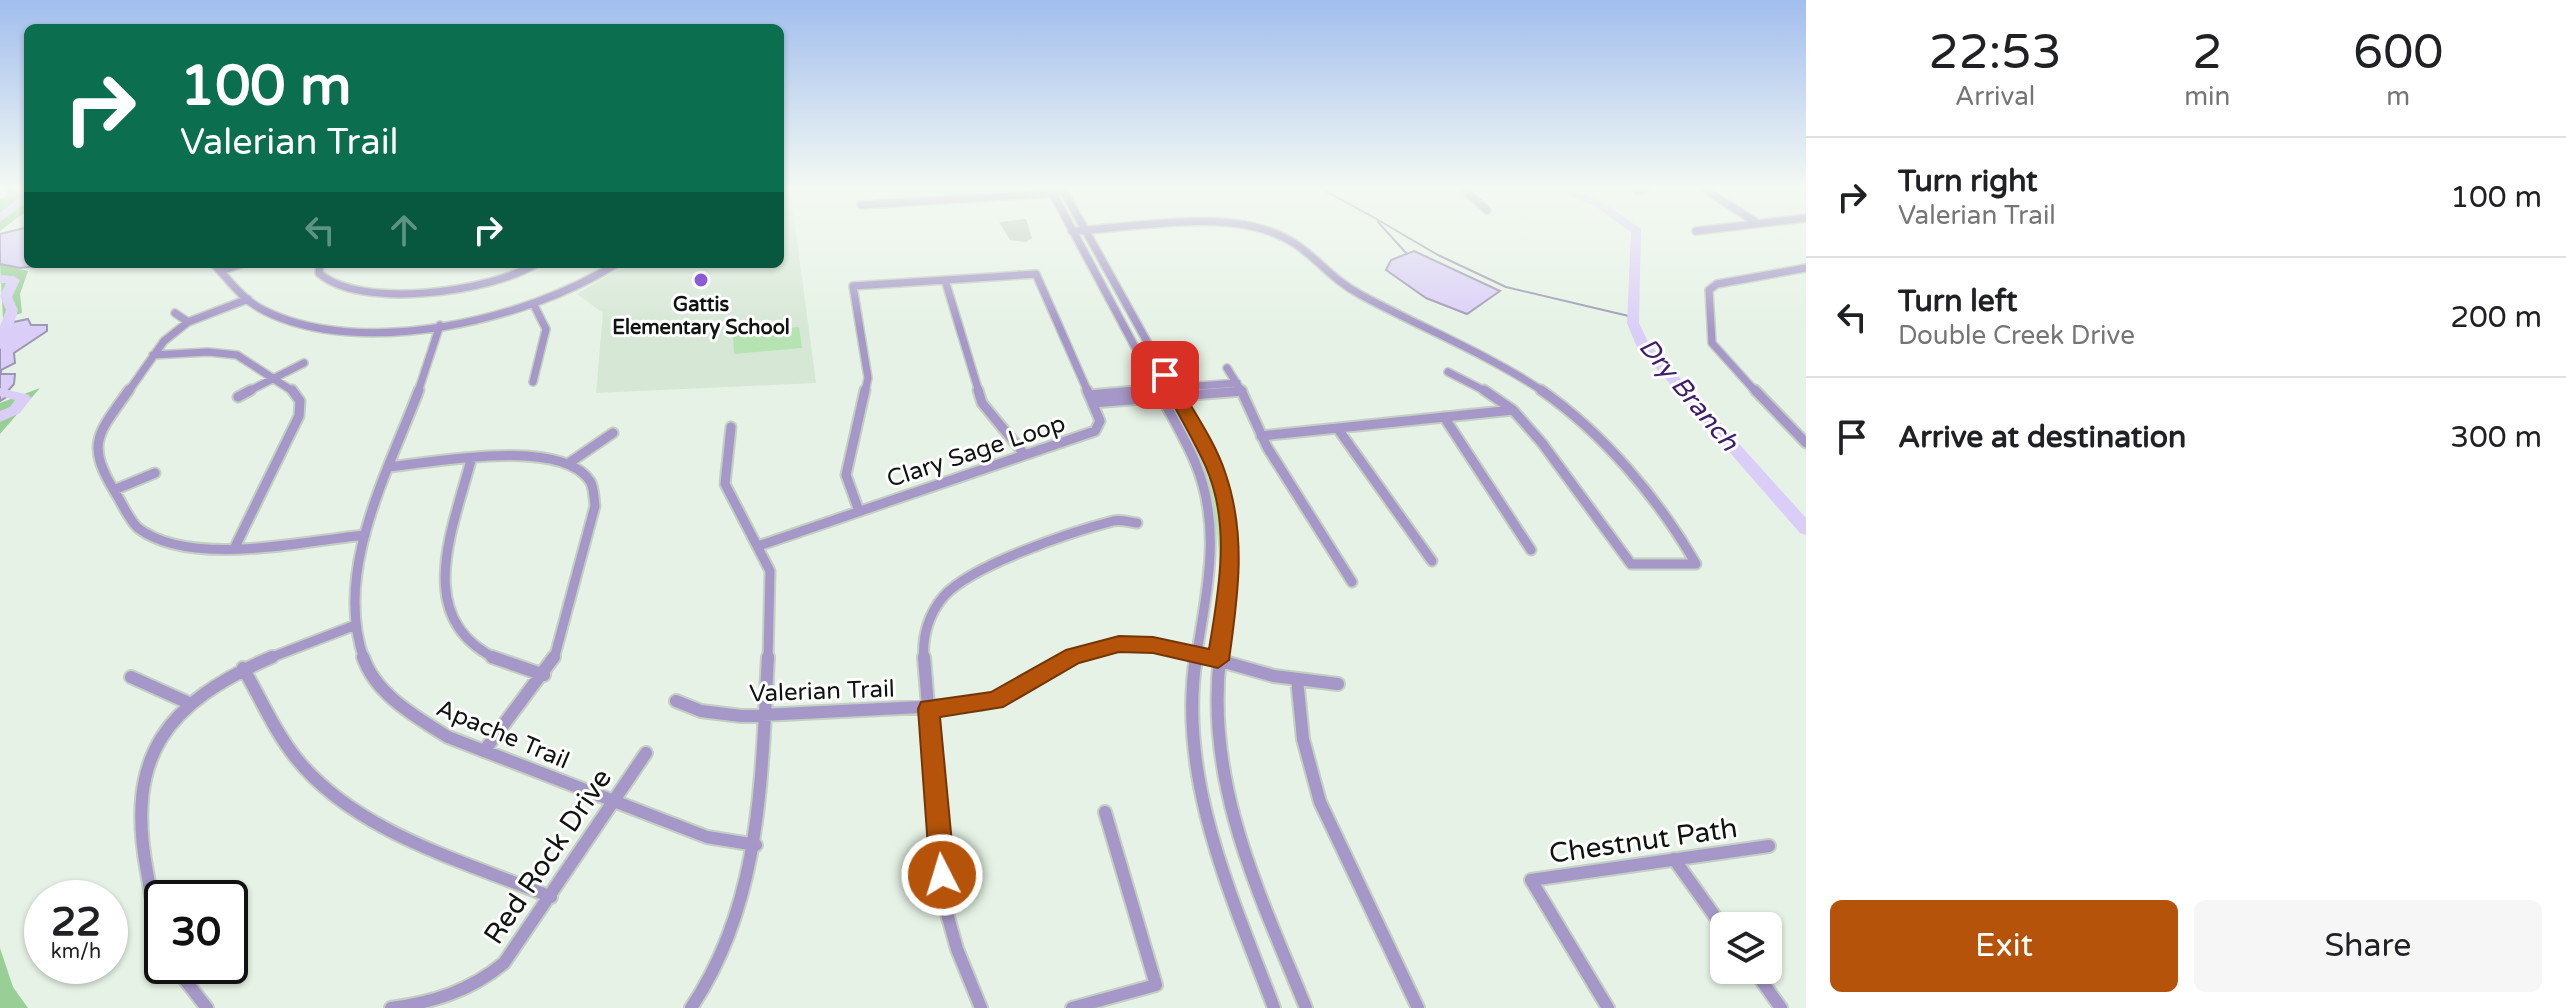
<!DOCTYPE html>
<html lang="en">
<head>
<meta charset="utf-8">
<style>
	:root { --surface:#fff; --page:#f6f6f6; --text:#202124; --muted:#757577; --line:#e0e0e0; --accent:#b45309 }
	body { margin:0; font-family:"Varela Round",sans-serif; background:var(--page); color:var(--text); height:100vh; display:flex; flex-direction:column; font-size:30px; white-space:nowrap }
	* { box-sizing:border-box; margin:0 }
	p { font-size:26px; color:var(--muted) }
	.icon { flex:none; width:44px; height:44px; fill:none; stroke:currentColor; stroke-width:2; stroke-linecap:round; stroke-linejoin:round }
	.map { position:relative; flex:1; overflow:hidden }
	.side { display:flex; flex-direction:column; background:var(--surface); width:760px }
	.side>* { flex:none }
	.banner { position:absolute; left:24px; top:24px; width:760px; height:244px; border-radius:12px; box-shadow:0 2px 6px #0004; background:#0b6e4f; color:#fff; overflow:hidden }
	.controls { position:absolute; left:1710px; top:912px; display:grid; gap:16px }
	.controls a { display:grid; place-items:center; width:72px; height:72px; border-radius:12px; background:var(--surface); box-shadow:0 2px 6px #0004; font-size:40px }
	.speed { position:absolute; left:24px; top:880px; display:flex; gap:16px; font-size:40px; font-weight:700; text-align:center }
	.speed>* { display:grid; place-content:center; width:104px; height:104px; border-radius:50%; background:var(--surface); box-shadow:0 2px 6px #0004; line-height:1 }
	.speed small { font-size:20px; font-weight:400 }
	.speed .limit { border:4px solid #111; border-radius:12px; background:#fff; color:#111 }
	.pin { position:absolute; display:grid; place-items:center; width:68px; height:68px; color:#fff; margin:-34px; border-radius:16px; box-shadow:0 4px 12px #0006 }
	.me { position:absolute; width:88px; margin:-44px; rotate:355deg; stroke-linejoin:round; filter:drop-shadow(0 0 6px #0008) }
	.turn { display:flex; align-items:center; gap:28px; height:168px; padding:0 24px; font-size:36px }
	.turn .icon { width:104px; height:104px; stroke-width:2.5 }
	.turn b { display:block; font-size:56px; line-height:68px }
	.lanes { display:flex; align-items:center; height:76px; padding:0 24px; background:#0003; justify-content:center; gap:40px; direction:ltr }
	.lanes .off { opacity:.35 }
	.eta { display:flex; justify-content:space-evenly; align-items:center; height:136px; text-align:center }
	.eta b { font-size:48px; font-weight:600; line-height:56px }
	.action { display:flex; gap:16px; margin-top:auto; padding:16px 24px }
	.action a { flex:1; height:92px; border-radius:12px; background:var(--accent); color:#fff; font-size:32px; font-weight:600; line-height:92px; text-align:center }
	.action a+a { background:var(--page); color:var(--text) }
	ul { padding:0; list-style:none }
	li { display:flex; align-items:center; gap:24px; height:120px; padding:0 24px; border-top:2px solid var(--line) }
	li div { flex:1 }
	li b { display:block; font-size:30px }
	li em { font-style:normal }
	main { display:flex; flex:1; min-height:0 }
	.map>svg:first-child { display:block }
	.built { fill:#d6e7d5 }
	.green { fill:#b5e4b2 }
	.forest { fill:#99cf96 }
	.water { fill:#dacef8; stroke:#9d96b2; stroke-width:2 }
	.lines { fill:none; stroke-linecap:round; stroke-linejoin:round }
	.stream { stroke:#9d96b2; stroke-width:2 }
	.river { fill:#dacef8; fill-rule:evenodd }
	.building { fill:#becabd }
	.minor-far2-casing { stroke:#c4cec3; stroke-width:10 }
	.minor-far1-casing { stroke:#c4cec3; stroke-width:13 }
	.minor-casing { stroke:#c4cec3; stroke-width:16 }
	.minor-far2 { stroke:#a597c7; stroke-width:7 }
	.minor-far1 { stroke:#a597c7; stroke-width:9 }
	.minor { stroke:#a597c7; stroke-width:12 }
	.route { fill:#b45309; stroke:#753606; stroke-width:2 }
	.poi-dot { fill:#8a5cd5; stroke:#fff; stroke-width:3 }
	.labels { text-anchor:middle; stroke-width:6; stroke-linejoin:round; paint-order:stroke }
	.far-poi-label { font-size:20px; font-weight:bold; fill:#101410; stroke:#fff }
	.street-label { font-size:24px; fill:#101410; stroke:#fff }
	.water-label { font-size:26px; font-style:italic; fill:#3d1c69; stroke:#fff }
	.near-street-label { font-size:28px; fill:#101410; stroke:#fff }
</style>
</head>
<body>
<main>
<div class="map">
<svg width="1806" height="1008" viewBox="0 0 1806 1008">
	<rect width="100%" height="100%" fill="#e6f2e5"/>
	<!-- built -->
	<path class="built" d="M780,188H790L816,383L596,393L603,313L577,294L627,264H780Z"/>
	<!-- green -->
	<path class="green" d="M799,327L802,348L734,354L733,332Z
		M1177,403C1215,473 1235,526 1222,608C1219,621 1219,638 1213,649L1210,645C1229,552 1218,491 1173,409Z"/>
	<!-- forest -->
	<path class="forest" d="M5,188H28V210L0,231V199L6,196Z
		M0,264L28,271L20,294L22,313L3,319Z
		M40,388L0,434V403Z
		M0,948L13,987L28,1008H0Z"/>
	<!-- water -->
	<path class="water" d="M28,227V264H53L20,268L0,264V234Z
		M1414,251L1500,291L1467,314L1426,298L1386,270L1391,260Z
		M28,319L31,325H47V331L14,353L15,363L1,370V374H15L14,384L6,393H13L0,401V333L9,323Z"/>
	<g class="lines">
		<!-- stream -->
		<path class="stream" d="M1228,188H1236
			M1320,188L1373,217
			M1373,217L1438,255L1506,287L1633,317
			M1378,222L1407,254"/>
		<!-- river -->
		<path class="river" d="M13,188H24L28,193V201L0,222V213L20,197Z
			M1551,188C1587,188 1613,209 1641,229L1639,323L1649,344L1806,518V535L1800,533L1636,345L1627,323L1631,232L1595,206Z
			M0,275L14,276L20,280L12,297L18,310L7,345L0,349V326L6,310L0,296L6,283H0Z
			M0,388L29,395L31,398L20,413L0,422V411L10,407L15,400L0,396Z"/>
	</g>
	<!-- building -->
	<path class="building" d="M1026,219L1032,238L1026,242L1010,240L999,222Z"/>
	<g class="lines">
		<defs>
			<path id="minor-far2" d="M1050,188L1159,392
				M1062,188L1175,392
				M1462,188L1487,210
				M1703,188L1754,221
				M1637,190L1647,188
				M861,205L1056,193
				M1072,231C1124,228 1205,214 1255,227C1310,240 1318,272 1361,295C1422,328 1486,353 1544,392
				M1696,231L1806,218
				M214,264C229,280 243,300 263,310C361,360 527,320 616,264
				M320,264L319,273C360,310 491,292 535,264
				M221,271L241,264
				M945,280L979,392
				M175,313L188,322
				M153,355L208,352L237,355L294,392
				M1227,368L1242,392
				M1448,372L1487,392
				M533,382L546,329L534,305
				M128,392L164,341L188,322L248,299
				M247,392L304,363
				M418,392L440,325
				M865,392L868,378L853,286L1036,274L1088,392
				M1121,392L1237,383
				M1225,392L1242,391
				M1756,392L1712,343L1709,290L1717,284L1806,268"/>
			<path id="minor-far1" d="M129,390C98,434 85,443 115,492C122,503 129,520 138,528C190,568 304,541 365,535
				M978,390L982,403L1025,455
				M1158,390C1170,414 1185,438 1195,462C1223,528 1206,592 1196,659
				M1174,390C1191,421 1209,452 1220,486C1238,542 1226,602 1220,659
				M1241,390L1267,447L1352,582
				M1755,390L1806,443
				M1089,395L1146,390
				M238,397L251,390
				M1093,403L1242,391
				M1513,410L1542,443L1631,564H1696C1658,498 1603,433 1541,390
				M1444,417L1531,550
				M731,427L725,484L770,571L768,659
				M1338,429L1432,561
				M1261,436L1513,410L1484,390
				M471,460C453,529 412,619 497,659
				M569,463L613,433
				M389,467C433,462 562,437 590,481C594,487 594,499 595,506L554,659
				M114,490L155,473
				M859,511L846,475L865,390
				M758,546L1095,431L1100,421L1087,390
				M234,549L299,416L300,401L292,390
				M267,659L353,626
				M364,659C333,571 388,472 419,390
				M924,659C922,636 929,613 944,596C972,565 1071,532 1113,521C1120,519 1129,522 1137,523
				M1067,659C1115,637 1165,645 1215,659"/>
			<path id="minor" d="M363,657C376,695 416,717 448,737L707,837L756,845
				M492,657L544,675
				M924,657L944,903L957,949L981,1008
				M1196,657C1177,779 1232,897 1274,1008
				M1207,657L1274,676L1338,684
				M1220,657C1205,784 1259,893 1306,1008
				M243,668C260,697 275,732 296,758C356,833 464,861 551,897
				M131,677L191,704
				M1297,679L1303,739L1320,802L1418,1008
				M676,701L701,711L741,716L981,704L995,700L1071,657
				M484,751L554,657
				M1674,859L1724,929
				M162,944C155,920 151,896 147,872C125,755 166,703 272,657
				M174,966L207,1008
				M1754,970L1781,1008
				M391,1008C434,1002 470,991 504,963L646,753
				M691,1008C762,902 761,779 768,657
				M1072,1008L1156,985L1105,812
				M1608,1008L1531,880L1769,846"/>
		</defs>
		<!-- minor-far2 casing -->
		<use href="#minor-far2" class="minor-far2-casing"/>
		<!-- minor-far1 casing -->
		<use href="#minor-far1" class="minor-far1-casing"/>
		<!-- minor casing -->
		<use href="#minor" class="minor-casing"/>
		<!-- minor-far2 -->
		<use href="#minor-far2" class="minor-far2"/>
		<!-- minor-far1 -->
		<use href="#minor-far1" class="minor-far1"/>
		<!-- minor -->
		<use href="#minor" class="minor"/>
	</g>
	<!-- sky -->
	<linearGradient id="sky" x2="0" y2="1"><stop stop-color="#a2beee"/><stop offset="0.57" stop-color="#f4f9f3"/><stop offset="1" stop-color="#f4f9f3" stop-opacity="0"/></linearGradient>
	<rect width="1806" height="330" fill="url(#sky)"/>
	<!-- route -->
	<path class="route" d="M1165,370L1173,375C1190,406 1214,439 1225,472C1247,535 1238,596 1229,660L1218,668L1153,653L1119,652L1079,663L1003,707L940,717L955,875L951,884L942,887L933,884L930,875L918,709L921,702L991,692L1066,650L1119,636L1153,637L1209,649C1219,590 1231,525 1206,467C1192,436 1173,405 1157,375Z"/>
	<!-- markers -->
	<circle class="poi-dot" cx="701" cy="280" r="8"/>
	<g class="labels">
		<!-- far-poi labels -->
		<g class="far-poi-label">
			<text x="701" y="311">Gattis<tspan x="701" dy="23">Elementary School</tspan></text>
		</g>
		<!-- street labels -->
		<g class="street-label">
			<text transform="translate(976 451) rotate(-18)" y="8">Clary Sage Loop</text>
			<text transform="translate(822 691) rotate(-2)" y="8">Valerian Trail</text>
			<text transform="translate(503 734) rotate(23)" y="8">Apache Trail</text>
		</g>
		<!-- water labels -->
		<g class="water-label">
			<text transform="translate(1689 394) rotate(50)" y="9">Dry Branch</text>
		</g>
		<!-- near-street labels -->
		<g class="near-street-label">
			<text transform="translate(1643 840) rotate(-8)" y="10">Chestnut Path</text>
			<text transform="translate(547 856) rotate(-56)" y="10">Red Rock Drive</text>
		</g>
	</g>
</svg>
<div class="controls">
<a><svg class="icon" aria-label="layers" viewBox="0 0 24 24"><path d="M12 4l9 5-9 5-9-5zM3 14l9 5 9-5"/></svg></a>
</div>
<div class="speed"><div>22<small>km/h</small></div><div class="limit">30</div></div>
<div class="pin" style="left:1165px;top:375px;background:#d93025"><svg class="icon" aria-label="arrive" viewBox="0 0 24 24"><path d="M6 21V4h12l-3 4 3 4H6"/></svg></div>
<svg class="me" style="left:942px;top:875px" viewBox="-20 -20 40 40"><circle r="17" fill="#b45309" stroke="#fff" stroke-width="3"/><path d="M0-11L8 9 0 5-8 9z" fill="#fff"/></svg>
<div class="banner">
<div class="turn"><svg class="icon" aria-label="right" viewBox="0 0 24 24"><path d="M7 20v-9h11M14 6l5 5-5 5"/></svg><div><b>100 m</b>Valerian Trail</div></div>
<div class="lanes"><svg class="icon off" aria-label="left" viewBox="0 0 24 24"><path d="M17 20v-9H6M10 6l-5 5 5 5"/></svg><svg class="icon off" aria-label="ahead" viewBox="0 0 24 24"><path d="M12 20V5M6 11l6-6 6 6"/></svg><svg class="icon" aria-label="right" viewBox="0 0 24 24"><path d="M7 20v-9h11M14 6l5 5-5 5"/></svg></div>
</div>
</div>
<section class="side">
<div class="eta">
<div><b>22:53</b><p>Arrival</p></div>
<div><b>2</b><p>min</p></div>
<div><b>600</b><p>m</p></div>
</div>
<ul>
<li><svg class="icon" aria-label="right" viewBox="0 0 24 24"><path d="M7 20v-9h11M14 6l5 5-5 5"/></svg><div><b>Turn right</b><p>Valerian Trail</p></div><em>100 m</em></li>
<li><svg class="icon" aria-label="left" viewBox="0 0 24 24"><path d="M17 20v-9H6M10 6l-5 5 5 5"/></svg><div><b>Turn left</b><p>Double Creek Drive</p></div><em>200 m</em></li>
<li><svg class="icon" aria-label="arrive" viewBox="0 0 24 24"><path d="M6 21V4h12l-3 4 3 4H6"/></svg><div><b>Arrive at destination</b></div><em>300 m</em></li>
</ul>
<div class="action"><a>Exit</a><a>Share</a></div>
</section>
</main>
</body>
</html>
